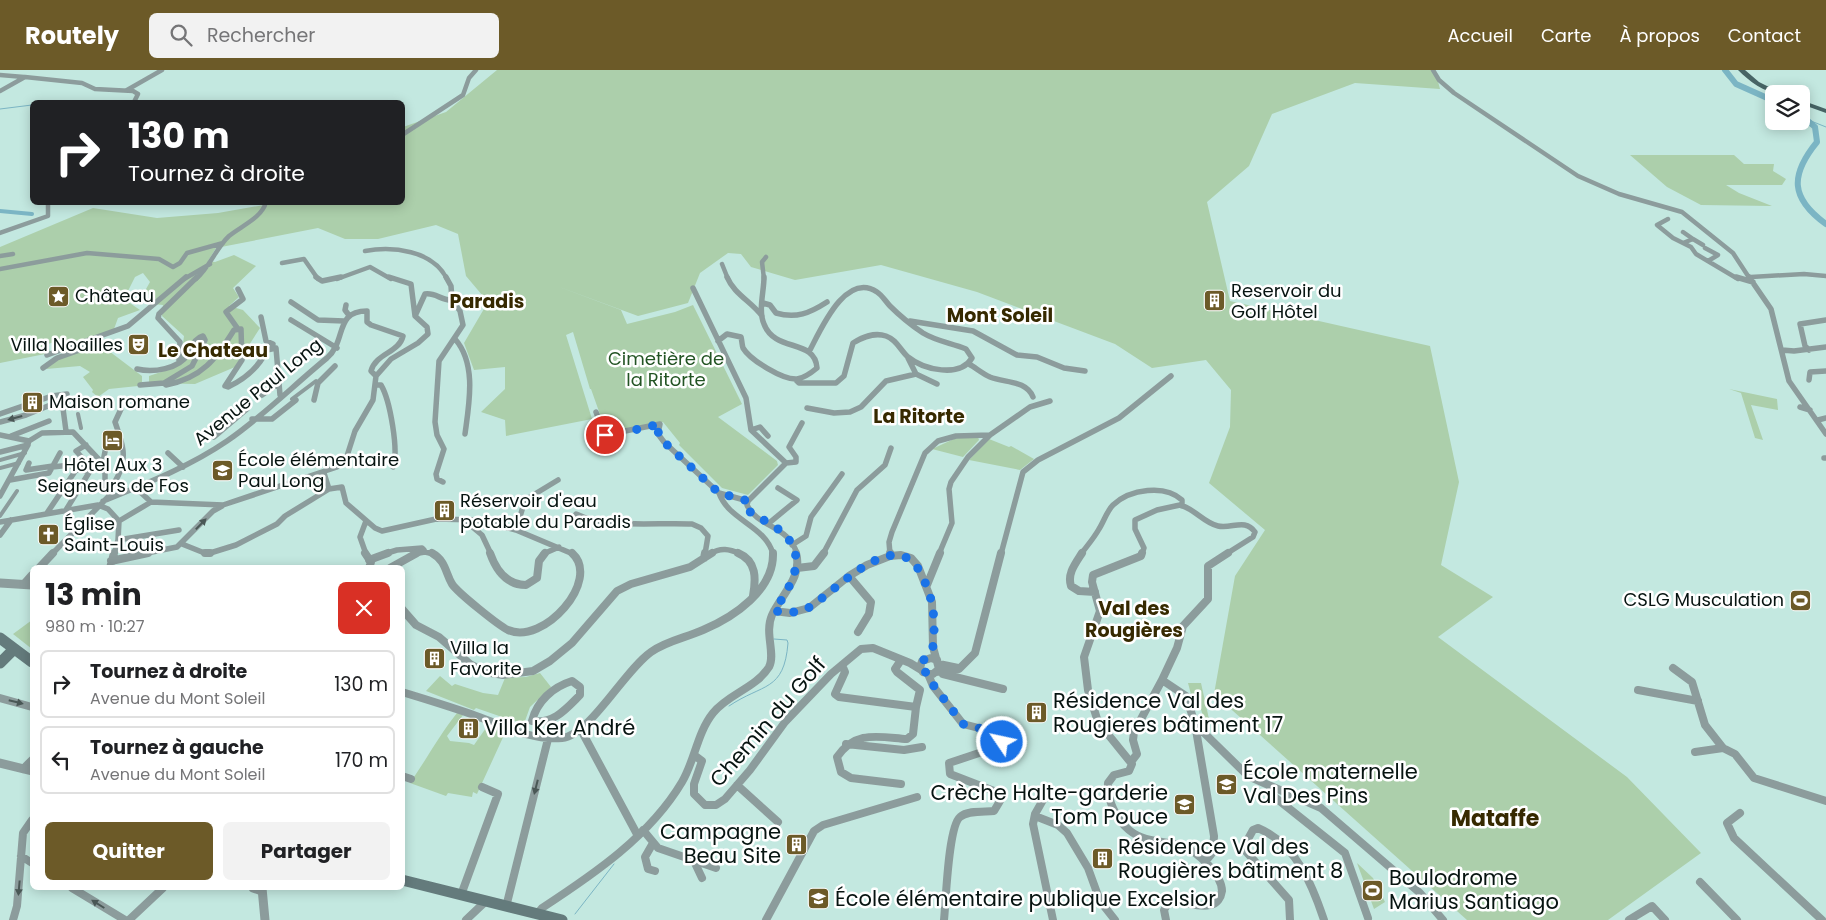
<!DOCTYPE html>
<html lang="fr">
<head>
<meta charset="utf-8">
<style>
	:root { --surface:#fff; --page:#f2f2f2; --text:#202124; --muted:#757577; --line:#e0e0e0; --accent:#6c5a28 }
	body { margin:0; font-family:Poppins,sans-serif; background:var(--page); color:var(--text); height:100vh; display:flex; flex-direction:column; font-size:19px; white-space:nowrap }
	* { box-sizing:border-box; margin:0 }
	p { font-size:16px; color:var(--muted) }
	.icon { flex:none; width:28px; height:28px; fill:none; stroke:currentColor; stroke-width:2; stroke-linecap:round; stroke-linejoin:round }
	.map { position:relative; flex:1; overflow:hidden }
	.drawer { position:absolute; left:30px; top:495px; width:375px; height:325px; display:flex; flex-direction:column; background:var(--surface); border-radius:8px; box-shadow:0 2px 12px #0003 }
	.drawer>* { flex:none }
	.hud { position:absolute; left:30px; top:30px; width:375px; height:105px; border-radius:8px; box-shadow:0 2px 12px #0003; background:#202124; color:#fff; overflow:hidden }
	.tools { position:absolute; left:1765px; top:15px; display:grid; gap:10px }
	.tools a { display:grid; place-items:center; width:45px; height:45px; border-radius:8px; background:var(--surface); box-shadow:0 2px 12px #0003; font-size:25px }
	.pin { position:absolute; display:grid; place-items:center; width:42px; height:42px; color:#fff; margin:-21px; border:2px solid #fff; border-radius:50%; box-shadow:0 1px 5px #0007 }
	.me { position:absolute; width:55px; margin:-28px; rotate:304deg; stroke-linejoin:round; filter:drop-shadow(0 0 4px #0008) }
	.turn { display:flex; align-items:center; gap:18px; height:105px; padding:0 15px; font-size:22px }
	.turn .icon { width:65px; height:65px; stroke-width:2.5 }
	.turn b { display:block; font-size:35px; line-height:42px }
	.round { display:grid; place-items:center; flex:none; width:52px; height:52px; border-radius:8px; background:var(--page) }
	.overview { display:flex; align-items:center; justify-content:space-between; height:85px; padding:0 15px }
	h1 { font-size:30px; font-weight:700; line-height:38px }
	.button { display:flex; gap:10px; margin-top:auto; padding:10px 15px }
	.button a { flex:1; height:58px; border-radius:8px; background:var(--accent); color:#fff; font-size:20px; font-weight:700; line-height:58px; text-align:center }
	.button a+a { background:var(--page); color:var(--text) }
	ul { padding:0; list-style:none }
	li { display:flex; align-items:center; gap:15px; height:68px; margin:0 10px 8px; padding:0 5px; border:2px solid var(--line); border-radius:8px }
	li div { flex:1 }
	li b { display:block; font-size:19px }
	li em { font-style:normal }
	header { display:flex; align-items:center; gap:30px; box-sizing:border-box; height:70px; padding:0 25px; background:var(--accent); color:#fff }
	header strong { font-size:24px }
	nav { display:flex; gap:28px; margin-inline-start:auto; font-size:18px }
	.search { width:350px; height:45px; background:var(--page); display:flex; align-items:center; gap:12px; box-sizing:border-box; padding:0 18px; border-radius:8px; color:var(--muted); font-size:19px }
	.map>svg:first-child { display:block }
	.green { fill:#accfab }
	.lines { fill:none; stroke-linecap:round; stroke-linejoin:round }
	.stream { stroke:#7bb5c4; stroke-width:1 }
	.canal { stroke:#7bb5c4; stroke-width:4 }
	.river { stroke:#7bb5c4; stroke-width:6 }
	.pedestrian { stroke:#8c9c9c; stroke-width:4 }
	.minor-far2 { stroke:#8c9c9c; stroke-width:4.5 }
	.minor-far1 { stroke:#8c9c9c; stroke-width:5.5 }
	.minor { stroke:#8c9c9c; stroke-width:8 }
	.tertiary { stroke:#8c9c9c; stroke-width:9 }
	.secondary { stroke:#647b7c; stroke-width:11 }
	.primary { fill:#476465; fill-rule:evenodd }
	.oneway { fill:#4a5856 }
	.route { stroke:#1a73e8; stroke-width:9; stroke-dasharray:0 16.2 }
	.labels { text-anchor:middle; stroke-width:5; stroke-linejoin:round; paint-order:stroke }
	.poi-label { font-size:18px; fill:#071411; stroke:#fff; text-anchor:start }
	.park-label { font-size:18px; fill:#235424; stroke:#fff }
	.street-label { font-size:18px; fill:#071411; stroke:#fff }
	.neighbourhood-label { font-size:19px; font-weight:bold; fill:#362900; stroke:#fff }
	.near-poi-label { font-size:21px; fill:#071411; stroke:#fff; text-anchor:start }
	.near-street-label { font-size:21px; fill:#071411; stroke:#fff }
	.near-neighbourhood-label { font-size:22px; font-weight:bold; fill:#362900; stroke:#fff }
</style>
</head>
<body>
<header>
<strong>Routely</strong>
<div class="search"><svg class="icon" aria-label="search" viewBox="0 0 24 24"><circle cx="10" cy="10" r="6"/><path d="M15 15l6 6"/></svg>Rechercher</div>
<nav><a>Accueil</a><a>Carte</a><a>À propos</a><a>Contact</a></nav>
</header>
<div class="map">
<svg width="1826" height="850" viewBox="0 0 1826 850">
	<rect width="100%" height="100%" fill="#c3e8e0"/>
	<!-- green -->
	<path class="green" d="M497,0H1435L1440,19L1355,13L1272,44L1249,96L1207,132L1230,231L1430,276L1459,412L1441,495L1493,527L1438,567L1627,707L1701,783L1608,850H1467L1214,624L1235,506L1265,460L1209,413L1230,357L1231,320L1206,290L1152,298L1115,274L977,222L881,195L795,210L751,197L741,184L728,183L700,203L688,233L638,246L554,215L621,240L627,254L675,242L693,235L742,334L718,347L777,391L778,395L748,425L722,418L679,375L680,373L663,352L613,364H607L591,319H590L573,262L566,265L592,349L506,366L505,350L481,342L505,319V297L474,300L464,273L488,232L466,206L458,164L436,155L378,169H345L318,158L216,178L208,191L215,192L234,185L256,196L233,218L239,227L229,236L243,240L260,258L235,297L195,314L149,313V306L161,302L181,289L184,266L162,246L163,235L153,234L146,219L150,212L143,203L135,207L124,229L140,240L118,248L114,259L63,278L61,270L48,274L50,283L0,293V177L93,138L157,148L218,143L275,133L402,132L403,57L446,42Z
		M1630,85H1734L1744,94H1774L1773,101L1786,109L1782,115H1726L1739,123L1772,136L1701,135L1667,117Z
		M93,277L101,281L105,278L142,306V312L138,316L109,319L98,327L92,322L93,320L83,307L90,302L80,296L46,299L58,289Z
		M1729,319L1777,329L1778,340L1751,335L1763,370L1755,368L1741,323Z
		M978,367L979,370L963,387L932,379L956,368Z
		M989,369L1009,377L1011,376L1034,389L1020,400L969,390Z
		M32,550V579L13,564Z
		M540,603L551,617L530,637L525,651H514L476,638L474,640L426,621L440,606L452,616L455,614L483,623L498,625L505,608L526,607Z
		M1188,613H1201L1209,649L1204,650L1199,632H1193Z
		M457,643L463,645L447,666L450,671L469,673L474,675L488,655L505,663L477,724L473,722L472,727L448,723L446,726L410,713C426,690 440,664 457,643Z
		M1357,793L1373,808L1385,832L1374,839Z"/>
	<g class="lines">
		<!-- stream -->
		<path class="stream" d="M0,39L32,35
			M1811,51L1826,57
			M729,636C763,613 784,622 788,573L787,570L774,569
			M575,844L614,794"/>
		<!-- canal -->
		<path class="canal" d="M0,141L32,144"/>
		<!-- river -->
		<path class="river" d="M1725,0L1736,14L1774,31
			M1801,45L1815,57L1817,72C1790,105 1790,128 1826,154"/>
		<!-- pedestrian -->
		<path class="pedestrian" d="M292,329L316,311
			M78,344L81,358
			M0,390L25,383
			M0,398L19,393
			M0,446L17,421"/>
		<!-- minor-far2 -->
		<path class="minor-far2" d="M1433,0L1439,10L1454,23L1578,106L1619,124L1682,142L1733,183L1750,209
			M0,5L24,7
			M127,20L162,0
			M0,21L25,7L82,13L95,19L133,21L138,24L134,32
			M402,65L463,25L469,8L476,0
			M1668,149L1657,155L1673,168L1691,177L1696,184L1738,209
			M1683,162L1693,169
			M0,163L48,146V132
			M1683,173L1693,169L1703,175
			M1705,178L1718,185L1708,191
			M365,181C392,176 433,180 447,209
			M0,186L13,184
			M282,193L304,189L318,209
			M722,194L728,209
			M0,199L87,183L159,189L173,197L180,193L187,183L223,173
			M1751,207L1804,204L1826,206
			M184,209L210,194
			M196,209C210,197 216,178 229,166C241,156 262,148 266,132
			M337,209L370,197L391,209
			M764,209L762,192L766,187"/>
		<!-- minor-far1 -->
		<path class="minor-far1" d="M316,207L322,211L341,207
			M389,207L411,214L415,246
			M446,207L451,216L452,230
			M727,207C734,224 752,232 762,246
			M1736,207L1753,212
			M1749,207L1771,239L1789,311L1826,364
			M693,218L746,328L751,360L786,393L748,431
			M238,219L243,229L226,242L238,259
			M291,232L318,250L344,251
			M763,233L770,235L776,243C796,249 810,243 827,232
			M346,235L345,240L348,244
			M261,247L266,271L273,274L272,277
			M291,250L337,278
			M910,251L973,261L1017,285L1037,287L1064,298L1085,301
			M455,269C477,294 469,334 465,364
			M718,271L727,264L741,267C742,271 742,275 743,278C750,290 783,310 797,309C804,308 811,303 817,298C815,268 775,283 764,254C758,240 764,222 764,207
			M1782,280L1794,281L1826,277
			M1809,280L1805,276L1800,254L1826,250
			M47,285L128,256L186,207
			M908,288L916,304L937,314
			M179,291L180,272L158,248L159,244L197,207
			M969,294C976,298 983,304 990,307C1005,313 1026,310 1033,327
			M43,298L57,288L88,277L68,282
			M137,299C153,303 179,299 188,284C193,276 193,269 203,266L205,270L192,296L164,313L166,315C202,308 216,289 234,260L241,259L242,290L225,316L228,317C245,309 259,297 267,280L276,278L280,325
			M376,306L391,289L418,273L428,264L427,257L415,246L425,224C435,222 442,231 452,230L460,241L463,255L439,291L435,352L437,365L444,379L436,404L437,409L443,412
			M796,310L799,313H836L844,306L853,273C863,267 874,262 886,266C897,270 900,280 908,287C924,300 960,308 972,288L966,279C951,273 936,271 923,263C911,255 900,246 890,236C886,232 882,225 877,222C846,201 821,259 810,280
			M1809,310L1810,302L1826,301
			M318,313L335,296
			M140,315L164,313
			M376,315H381C390,330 399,381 393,397
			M262,325L279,313
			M27,326L35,325L39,331
			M314,330L318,313
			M62,331L66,361
			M1800,337L1810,340
			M807,338L834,343L850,342L861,337L886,311L916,304
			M596,342L605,365L660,354L658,364L664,372L719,423L748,431
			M0,344L52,326L67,324
			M252,349H272L296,330
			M1818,350L1826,348
			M0,352L26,345L65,329
			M751,360L760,357L768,366
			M0,365L29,371L28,374
			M11,366L49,351
			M214,367L247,339
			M29,371L42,363L73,362L105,396V417L108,419L109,426L52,484
			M86,375L76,381L89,395L76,400L90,401L105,396
			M0,382L28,375
			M168,383L183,397
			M1824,388H1826
			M103,392L107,371L119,366
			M29,393L26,400L53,396
			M786,393L796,392V387L789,377L802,353
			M324,403L329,419L342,417L346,433L375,458L382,461L436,449L477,450L516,460L573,484
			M10,410L49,403L60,383
			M136,418L151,432
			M108,419C113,416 115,412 118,406C128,387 122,372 115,352L121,339
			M719,423C729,451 765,455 773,484
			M0,426L28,375
			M103,431C145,414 189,397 227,371C261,348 295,314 327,288C347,271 334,241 367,241V252L371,255L403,266C399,283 376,283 371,301L376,306
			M748,431L747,435C758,458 789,455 797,484
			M66,440L90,401
			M47,443L76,400L71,395L52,397
			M576,444C606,459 658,452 692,454L701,458L708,466L705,484
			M464,450L482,465L491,484
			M119,451L151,432L223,435L337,397L346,389L355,361L373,330L376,306
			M0,452L98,435L108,439L119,451L118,470L114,484
			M769,453L797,430L778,418
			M516,460L525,430L558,410
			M0,465L11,450
			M118,470L179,460
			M182,474L207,484L236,475L277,454L285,446L329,419
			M792,475L806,466L811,447L842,404
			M142,484L177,477L213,441L222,436
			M366,484L360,467L366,451
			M384,484L397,480L422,478L424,480L422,482
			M413,484L425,482L434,484
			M543,484L559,477
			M710,484C721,477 729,479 741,484
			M823,484L857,420L885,395L891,378
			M890,484L889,472L892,462L925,383L938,371L956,366L990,365L1030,337L1050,331
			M939,484L952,453L949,419L951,412L968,387L990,365
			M1001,484L1023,402L1038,390L1119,348L1171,306
			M1081,484C1087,476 1094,468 1099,459C1104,451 1107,441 1113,435C1130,419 1165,414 1182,430V436
			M1142,484L1144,478L1135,459V450L1157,440L1180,435C1195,439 1204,453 1218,456C1232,459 1245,448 1255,462L1253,467L1226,484"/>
		<!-- minor -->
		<path class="minor" d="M205,483H210
			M365,483L371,492L369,498
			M432,483C446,491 445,502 452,514C458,523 498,555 508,560C543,576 602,510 572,483
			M490,483C496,500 507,515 526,515L537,508L539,491L545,483
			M738,483C757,491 756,509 753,526
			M890,483V486
			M1082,483C1075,494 1067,504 1071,516L1079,521L1095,522
			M1142,483L1141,486L1093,505L1092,512L1100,541L1084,587L1088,620L1098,652L1132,694L1129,701L1114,705L1108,713C1107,730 1116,749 1129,760C1146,774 1165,770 1183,776C1198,782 1222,805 1222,821C1221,828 1217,834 1210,835C1197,839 1183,829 1169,832L1164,840L1166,850
			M704,488L705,483
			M369,490L388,483
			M111,491L148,483
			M39,498L53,483
			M110,498L114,483
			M390,498L417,483
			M797,498L814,496L824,483
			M849,506L871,532L869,544L858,562
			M24,514L32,505
			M927,515L940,483
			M402,539L416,555L439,567L470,594L485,602L503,605L533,601L550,591L572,573L617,521L631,514L690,497L712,483
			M939,594L958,598
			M842,595L845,602L835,624L839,627L916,637L920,620L897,602L895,599L901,590
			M1673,598L1692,612L1705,655L1723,678
			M923,602L920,598L922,591L931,588L937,590
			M936,602L959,599L975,583L1001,483
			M928,604L933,616L963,654L998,663L1002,672L1000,676L949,693L950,704L994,721L1000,726V731L994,741C984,742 968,740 960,747C948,757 946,832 944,850
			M943,604L1003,619
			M572,611L580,617V625C566,639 554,654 532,651C537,631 553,617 572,611Z
			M1638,620L1698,631
			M402,622C425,629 448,636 471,644C500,654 530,671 562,668C590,665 624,601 651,582C666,571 685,568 703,560C734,547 774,520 773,483
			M0,628L32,637
			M1195,654L1248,706L1321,738L1420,823L1443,850
			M581,660L638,766
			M846,674L904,680L922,677
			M1723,678L1735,684L1754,708L1826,731
			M1695,682L1723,678
			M694,685L702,691L694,714V724L705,735H716L725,729L750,700L785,652L831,604L861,579L873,578L910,593L928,604H933L939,599L933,577L932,532L918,496L911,488L901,485L890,486L867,495L849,506L809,538L790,543L774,541
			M1131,692L1137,684L1133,670L1134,662L1162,610
			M23,699L32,690
			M402,706L411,709
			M901,714L851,708L841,702L837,687C856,660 878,667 907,669L913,664L916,637
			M737,715L778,752
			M1273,717L1272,725L1345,783L1368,848
			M1043,730L1035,744L1033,754L1053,850
			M1740,743L1727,753L1734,768L1822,850
			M1035,746L1058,755L1067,763L1088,798L1100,831L1115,850
			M643,760L658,778L716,798
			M653,773L645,787L648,799L655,801
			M21,786L32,793
			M694,791L702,808
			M1205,792L1213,782L1214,766L1195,654L1186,626L1162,610L1177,578L1183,556L1208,529V496L1228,483
			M1700,812L1737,850
			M72,818L125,850
			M461,825L498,724L482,717
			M506,837L548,669
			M537,844L542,838C594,804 650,766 682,712C695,690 697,663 713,643C728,624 756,618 769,597C776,584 764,563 772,545C781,525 803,507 796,483
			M13,850L17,836L23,763L32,750
			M129,850L163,818
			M466,850L486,831
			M766,850L814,761L823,755L917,727
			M1290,850L1289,830L1243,778L1253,760L1258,758C1296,774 1312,814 1324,850
			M1629,850L1652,836L1665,850"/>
		<!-- tertiary -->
		<path class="tertiary" d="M0,513L32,515
			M0,693L32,701
			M253,818L262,821
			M262,818L265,850"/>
		<!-- secondary -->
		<path class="secondary" d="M0,568L32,592
			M0,593L14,579
			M402,810L562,850"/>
		<!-- primary -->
		<path class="primary" d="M1738,0H1745L1759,12L1783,24C1766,24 1750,12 1738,0Z
			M1801,30L1826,39V43L1801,34Z"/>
	</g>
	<!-- one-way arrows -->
	<defs><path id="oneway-solid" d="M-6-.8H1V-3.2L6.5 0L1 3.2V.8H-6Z" transform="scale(1.25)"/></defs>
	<g class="oneway">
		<use href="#oneway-solid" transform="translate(15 348) rotate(165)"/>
		<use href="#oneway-solid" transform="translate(201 454) rotate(-46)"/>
		<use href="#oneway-solid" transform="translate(16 632) rotate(14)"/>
		<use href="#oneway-solid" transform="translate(536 717) rotate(104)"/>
		<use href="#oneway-solid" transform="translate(19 818) rotate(95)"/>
		<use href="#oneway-solid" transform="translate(98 834) rotate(-148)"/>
	</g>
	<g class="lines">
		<!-- route -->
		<path class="route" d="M605,365H613L660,354L658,364L664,372L719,423L748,431L746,436C749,444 759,447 767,452C811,476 798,507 774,541C786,542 798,544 808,538C836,522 896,452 921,504C930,521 934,537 934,556C934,563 935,572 932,579C929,586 921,590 920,598L928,604L934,616L963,654L998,663L1002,672"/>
	</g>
	<!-- icons -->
	<defs>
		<symbol id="sight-square" viewBox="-11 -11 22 22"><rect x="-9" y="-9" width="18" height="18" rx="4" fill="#6c5a28" stroke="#fff"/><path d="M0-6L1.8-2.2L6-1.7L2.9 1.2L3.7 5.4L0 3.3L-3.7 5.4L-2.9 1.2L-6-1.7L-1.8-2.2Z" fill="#fff"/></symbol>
		<symbol id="building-square" viewBox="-11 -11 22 22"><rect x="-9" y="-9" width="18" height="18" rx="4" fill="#6c5a28" stroke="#fff"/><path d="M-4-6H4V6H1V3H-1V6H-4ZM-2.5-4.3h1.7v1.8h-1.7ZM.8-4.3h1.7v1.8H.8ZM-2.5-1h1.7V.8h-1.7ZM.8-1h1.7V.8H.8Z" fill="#fff"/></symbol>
		<symbol id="theatre-square" viewBox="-11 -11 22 22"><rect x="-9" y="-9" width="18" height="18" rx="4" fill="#6c5a28" stroke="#fff"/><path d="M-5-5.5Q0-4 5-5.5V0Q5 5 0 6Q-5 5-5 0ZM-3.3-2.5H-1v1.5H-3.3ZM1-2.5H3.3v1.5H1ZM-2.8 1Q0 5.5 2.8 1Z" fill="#fff"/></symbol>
		<symbol id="hotel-square" viewBox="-11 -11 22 22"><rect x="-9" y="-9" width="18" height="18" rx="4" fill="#6c5a28" stroke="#fff"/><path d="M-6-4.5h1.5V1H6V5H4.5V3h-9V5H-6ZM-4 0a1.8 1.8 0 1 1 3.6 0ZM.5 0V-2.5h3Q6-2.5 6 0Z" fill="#fff"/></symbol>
		<symbol id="school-square" viewBox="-11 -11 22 22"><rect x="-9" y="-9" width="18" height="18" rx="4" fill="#6c5a28" stroke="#fff"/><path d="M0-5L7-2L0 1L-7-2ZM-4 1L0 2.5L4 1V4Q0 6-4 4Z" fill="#fff"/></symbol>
		<symbol id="church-square" viewBox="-11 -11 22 22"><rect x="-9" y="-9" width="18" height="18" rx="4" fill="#6c5a28" stroke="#fff"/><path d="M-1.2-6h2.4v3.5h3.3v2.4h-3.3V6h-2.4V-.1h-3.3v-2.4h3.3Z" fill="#fff"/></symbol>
		<symbol id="stadium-square" viewBox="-11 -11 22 22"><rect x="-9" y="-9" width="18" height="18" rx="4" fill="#6c5a28" stroke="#fff"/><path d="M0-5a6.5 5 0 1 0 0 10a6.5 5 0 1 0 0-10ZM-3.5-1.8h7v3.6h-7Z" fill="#fff"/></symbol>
	</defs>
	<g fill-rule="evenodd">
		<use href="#sight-square" x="46" y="214" width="25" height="25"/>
		<use href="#building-square" x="1202" y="218" width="25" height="25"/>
		<use href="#theatre-square" x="126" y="262" width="25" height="25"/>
		<use href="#building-square" x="20" y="320" width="25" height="25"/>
		<use href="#hotel-square" x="100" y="358" width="25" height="25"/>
		<use href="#school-square" x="210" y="388" width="25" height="25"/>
		<use href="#building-square" x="432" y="428" width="25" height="25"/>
		<use href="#church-square" x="36" y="452" width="25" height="25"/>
		<use href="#stadium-square" x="1788" y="518" width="25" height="25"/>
		<use href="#building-square" x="422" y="576" width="25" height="25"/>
		<use href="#building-square" x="1024" y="630" width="25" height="25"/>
		<use href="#building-square" x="456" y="646" width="25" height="25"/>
		<use href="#school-square" x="1214" y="702" width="25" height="25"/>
		<use href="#school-square" x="1172" y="722" width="25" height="25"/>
		<use href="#building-square" x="784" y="762" width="25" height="25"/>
		<use href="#building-square" x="1090" y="776" width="25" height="25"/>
		<use href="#stadium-square" x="1360" y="808" width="25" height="25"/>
		<use href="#school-square" x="806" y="816" width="25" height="25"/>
	</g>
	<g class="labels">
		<!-- poi labels -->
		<g class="poi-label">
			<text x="1231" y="227">Reservoir du<tspan x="1231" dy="21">Golf Hôtel</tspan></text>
			<text x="75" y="232">Château</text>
			<text x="123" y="281" text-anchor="end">Villa Noailles</text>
			<text x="49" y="338">Maison romane</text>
			<text x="238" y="396">École élémentaire<tspan x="238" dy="21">Paul Long</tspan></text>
			<text x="113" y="401" text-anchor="middle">Hôtel Aux 3<tspan x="113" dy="21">Seigneurs de Fos</tspan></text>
			<text x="460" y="437">Réservoir d'eau<tspan x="460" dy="21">potable du Paradis</tspan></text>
			<text x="64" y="460">Église<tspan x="64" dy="21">Saint-Louis</tspan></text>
			<text x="1784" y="536" text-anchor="end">CSLG Musculation</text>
			<text x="450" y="584">Villa la<tspan x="450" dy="21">Favorite</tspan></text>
		</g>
		<!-- park labels -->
		<g class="park-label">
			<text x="666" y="295">Cimetière de<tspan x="666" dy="21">la Ritorte</tspan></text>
		</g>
		<!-- street labels -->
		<g class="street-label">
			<text transform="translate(258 322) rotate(-39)" y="6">Avenue Paul Long</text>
		</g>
		<!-- neighbourhood labels -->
		<g class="neighbourhood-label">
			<text x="487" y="238">Paradis</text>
			<text x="1000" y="252">Mont Soleil</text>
			<text x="213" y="287">Le Chateau</text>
			<text x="919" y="353">La Ritorte</text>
			<text x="1134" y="545">Val des<tspan x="1134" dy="22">Rougières</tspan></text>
		</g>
		<!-- near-poi labels -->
		<g class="near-poi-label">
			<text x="1053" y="638">Résidence Val des<tspan x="1053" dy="24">Rougieres bâtiment 17</tspan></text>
			<text x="484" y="665">Villa Ker André</text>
			<text x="1243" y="709">École maternelle<tspan x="1243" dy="24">Val Des Pins</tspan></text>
			<text x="1168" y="730" text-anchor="end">Crèche Halte-garderie<tspan x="1168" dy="24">Tom Pouce</tspan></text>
			<text x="781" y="769" text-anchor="end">Campagne<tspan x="781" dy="24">Beau Site</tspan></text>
			<text x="1118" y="784">Résidence Val des<tspan x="1118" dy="24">Rougières bâtiment 8</tspan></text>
			<text x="1389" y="815">Boulodrome<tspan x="1389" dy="24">Marius Santiago</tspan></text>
			<text x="835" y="836">École élémentaire publique Excelsior</text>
		</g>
		<!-- near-street labels -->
		<g class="near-street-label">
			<text transform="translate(768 652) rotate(-49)" y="7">Chemin du Golf</text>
		</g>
		<!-- near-neighbourhood labels -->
		<g class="near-neighbourhood-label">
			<text x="1495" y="756">Mataffe</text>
		</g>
	</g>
</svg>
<div class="tools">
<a><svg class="icon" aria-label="layers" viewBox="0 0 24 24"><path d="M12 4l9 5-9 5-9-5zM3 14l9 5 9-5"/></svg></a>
</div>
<div class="pin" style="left:605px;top:365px;background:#d93025"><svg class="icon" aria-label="arrive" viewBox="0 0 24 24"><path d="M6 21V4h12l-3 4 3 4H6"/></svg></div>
<svg class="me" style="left:1002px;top:672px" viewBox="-20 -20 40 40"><circle r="17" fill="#1a73e8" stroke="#fff" stroke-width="3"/><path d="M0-11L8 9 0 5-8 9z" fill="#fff"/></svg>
<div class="hud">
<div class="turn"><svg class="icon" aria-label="right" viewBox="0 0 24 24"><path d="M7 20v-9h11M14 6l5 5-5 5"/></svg><div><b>130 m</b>Tournez à droite</div></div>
</div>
<section class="drawer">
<div class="overview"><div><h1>13 min</h1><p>980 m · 10:27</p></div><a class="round" style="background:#d93025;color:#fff"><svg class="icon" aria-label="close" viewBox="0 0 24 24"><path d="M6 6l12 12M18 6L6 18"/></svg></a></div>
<ul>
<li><svg class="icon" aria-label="right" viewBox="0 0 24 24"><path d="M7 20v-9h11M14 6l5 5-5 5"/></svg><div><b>Tournez à droite</b><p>Avenue du Mont Soleil</p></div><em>130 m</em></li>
<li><svg class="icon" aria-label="left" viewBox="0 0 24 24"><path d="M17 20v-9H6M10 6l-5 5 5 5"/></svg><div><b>Tournez à gauche</b><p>Avenue du Mont Soleil</p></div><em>170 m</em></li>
</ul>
<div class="button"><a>Quitter</a><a>Partager</a></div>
</section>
</div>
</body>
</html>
